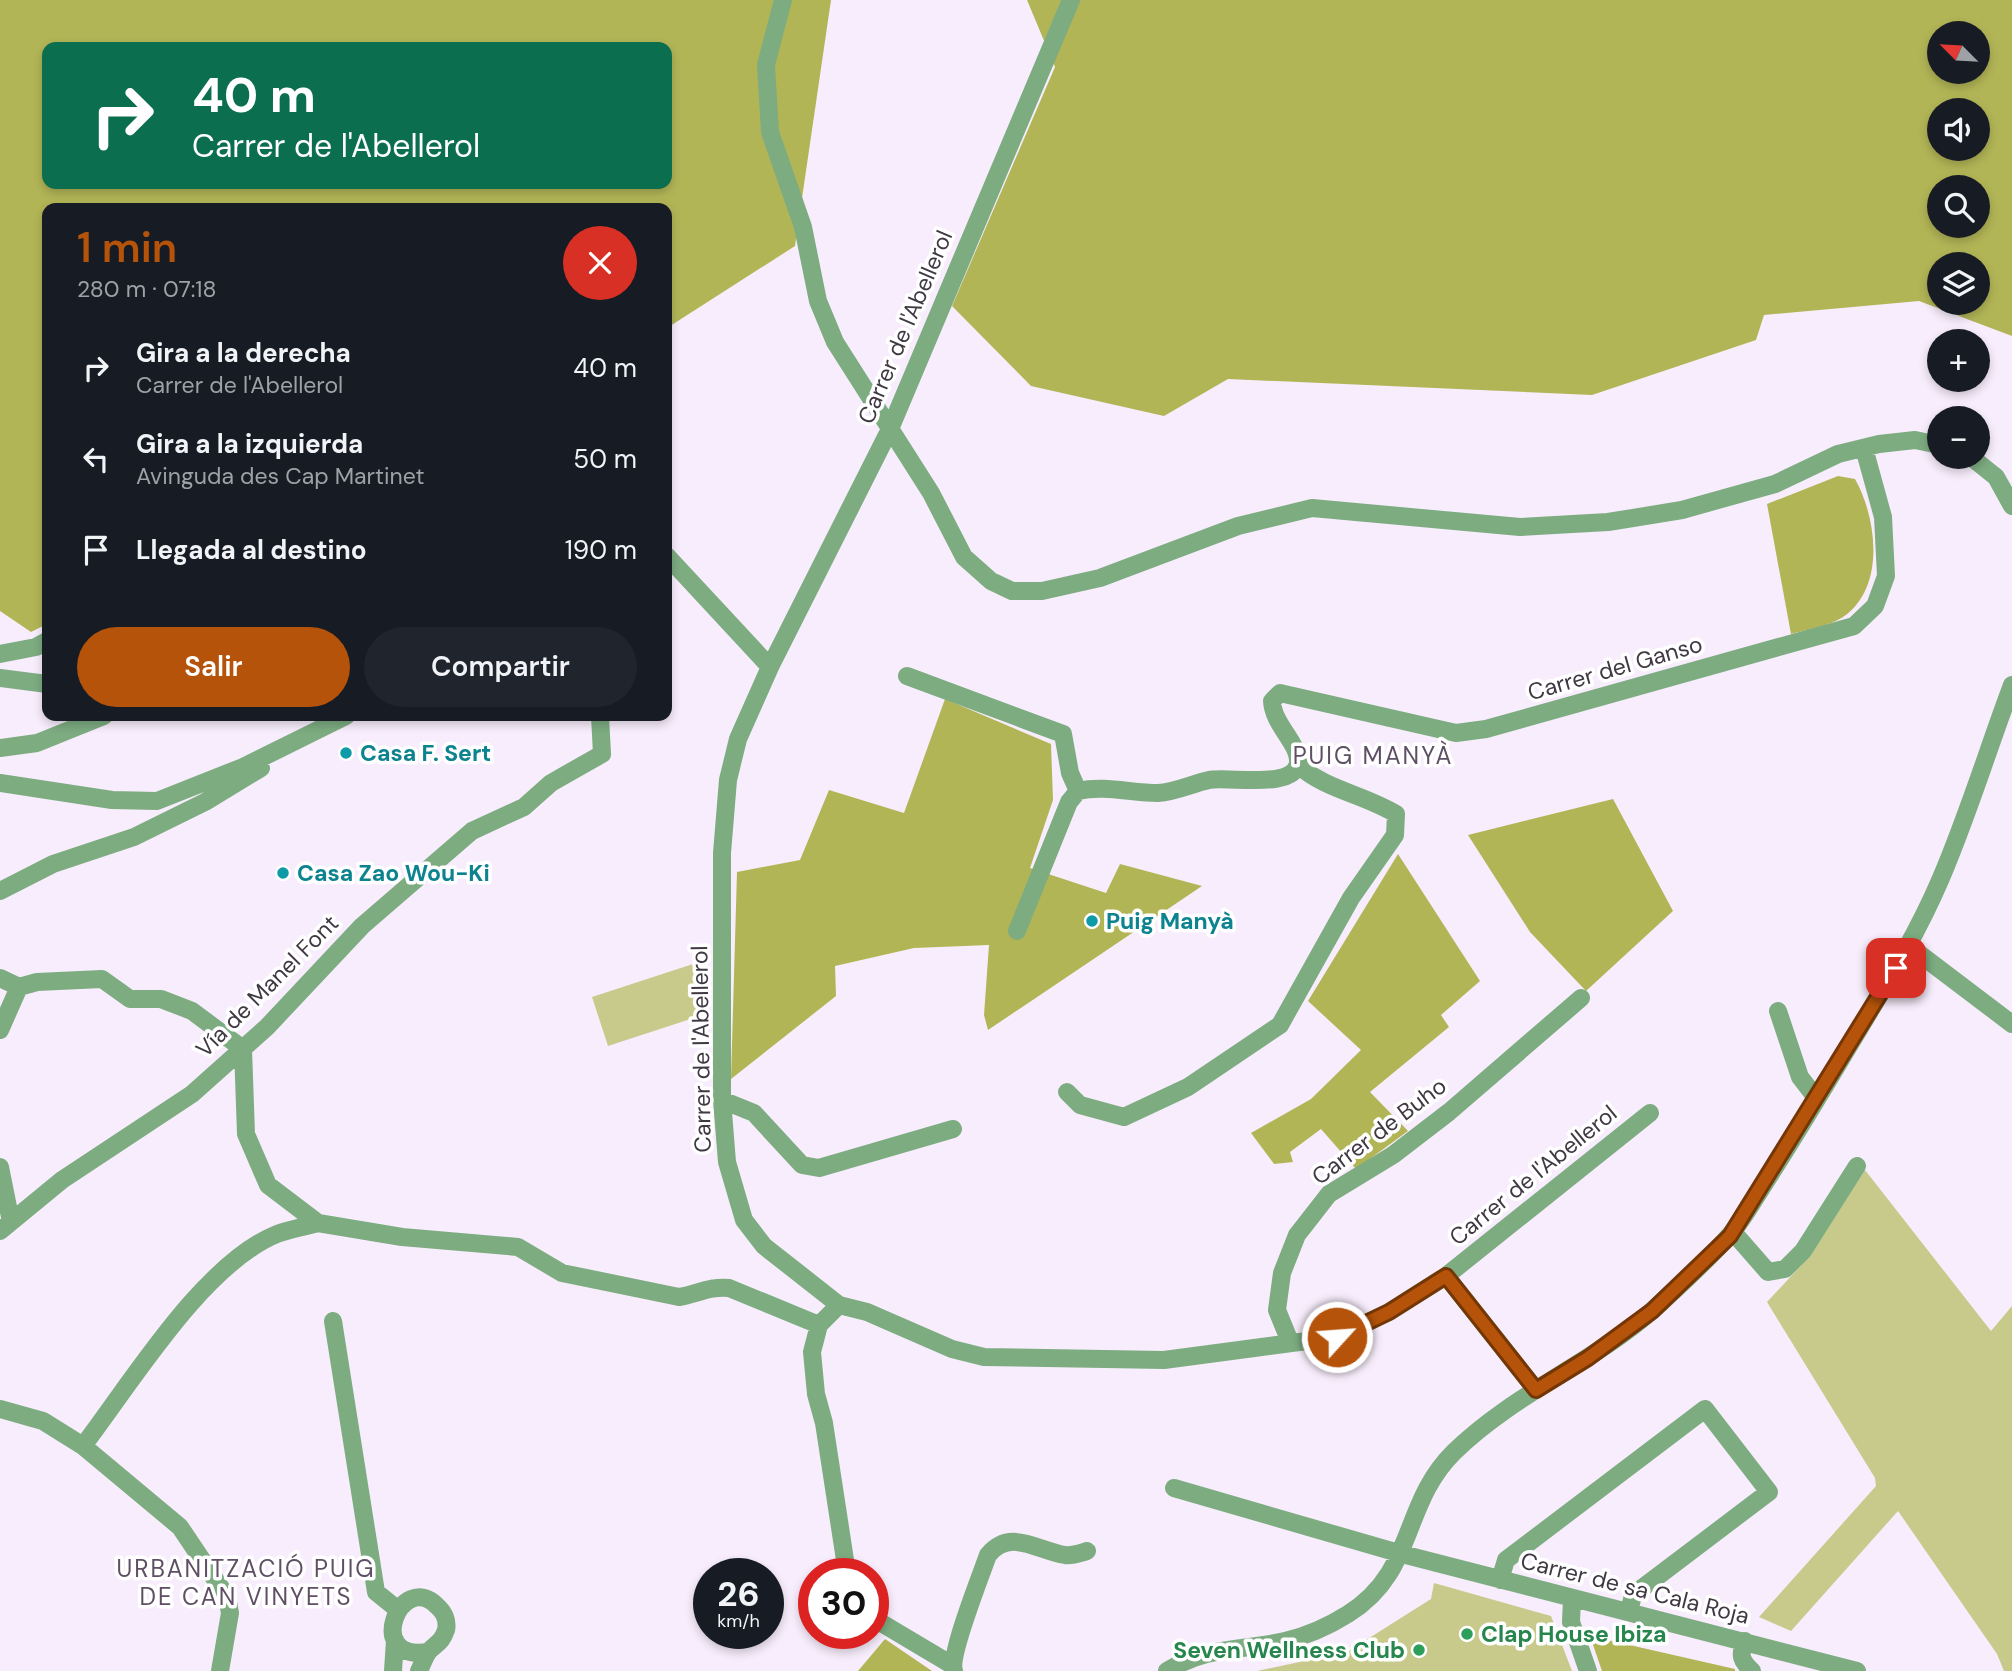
<!DOCTYPE html>
<html lang="es">
<head>
<meta charset="utf-8">
<style>
	:root { --surface:#171b24; --page:#20242c; --text:#f1f3f6; --muted:#9ea1a6; --accent:#b45309 }
	body { margin:0; font-family:"DM Sans",sans-serif; background:var(--page); color:var(--text); height:100vh; display:flex; flex-direction:column; font-size:26px; white-space:nowrap }
	* { box-sizing:border-box; margin:0 }
	p { font-size:23px; color:var(--muted) }
	.icon { flex:none; width:38px; height:38px; fill:none; stroke:currentColor; stroke-width:2; stroke-linecap:round; stroke-linejoin:round }
	.map { position:relative; flex:1; overflow:hidden }
	.sheet { position:absolute; left:42px; top:203px; width:630px; height:518px; display:flex; flex-direction:column; background:var(--surface); border-radius:14px; box-shadow:0 4px 10px #0003 }
	.sheet>* { flex:none }
	.hud { position:absolute; left:42px; top:42px; width:630px; height:147px; border-radius:14px; box-shadow:0 4px 10px #0003; background:#0b6e4f; color:#fff; overflow:hidden }
	.needle { width:46px; rotate:294deg }
	.buttons { position:absolute; left:1927px; top:21px; display:grid; gap:14px }
	.buttons a { display:grid; place-items:center; width:63px; height:63px; border-radius:50%; background:var(--surface); box-shadow:0 4px 10px #0003; font-size:35px }
	.speed { position:absolute; left:693px; top:1558px; display:flex; gap:14px; font-size:35px; font-weight:700; text-align:center }
	.speed>* { display:grid; place-content:center; width:91px; height:91px; border-radius:50%; background:var(--surface); box-shadow:0 4px 10px #0003; line-height:1 }
	.speed small { font-size:18px; font-weight:400 }
	.speed .limit { border:10px solid #d22; background:#fff; color:#111 }
	.pin { position:absolute; display:grid; place-items:center; width:60px; height:60px; color:#fff; margin:-30px; border-radius:14px; box-shadow:0 4px 10px #0006 }
	.me { position:absolute; width:77px; margin:-38px; rotate:64deg; stroke-linejoin:round; filter:drop-shadow(0 0 5px #0008) }
	.turn { display:flex; align-items:center; gap:24px; height:147px; padding:0 35px; font-size:32px }
	.turn .icon { width:91px; height:91px; stroke-width:2.5 }
	.turn b { display:block; font-size:49px; line-height:60px }
	.round { display:grid; place-items:center; flex:none; width:74px; height:74px; border-radius:37px; background:var(--page) }
	.overview { display:flex; align-items:center; justify-content:space-between; height:119px; padding:0 35px }
	h1 { font-size:42px; font-weight:600; line-height:52px; color:var(--accent) }
	.action { display:flex; gap:14px; margin-top:auto; padding:14px 35px }
	.action a { flex:1; height:80px; border-radius:42px; background:var(--accent); color:#fff; font-size:28px; font-weight:600; line-height:80px; text-align:center }
	.action a+a { background:var(--page); color:var(--text) }
	ul { padding:0; list-style:none }
	li { display:flex; align-items:center; gap:21px; height:91px; padding:0 35px }
	li div { flex:1 }
	li b { display:block; font-size:26px }
	li em { font-style:normal }
	.map>svg:first-child { display:block }
	.green { fill:#c7ca8b }
	.forest { fill:#b2b556; fill-rule:evenodd }
	.lines { fill:none; stroke-linecap:round; stroke-linejoin:round }
	.minor { stroke:#7dac81; stroke-width:18 }
	.route-casing { stroke:#753606; stroke-width:18 }
	.route { stroke:#b45309; stroke-width:12 }
	.culture-dot { fill:#0f9aa8; stroke:#fff; stroke-width:2.5 }
	.leisure-dot { fill:#2e9e5b; stroke:#fff; stroke-width:2.5 }
	.labels { text-anchor:middle; stroke-width:7; stroke-linejoin:round; paint-order:stroke }
	.street-label { font-size:23px; fill:#403842; stroke:#fff }
	.culture-label { font-size:23px; font-weight:bold; fill:#0d838f; stroke:#fff; text-anchor:start }
	.leisure-label { font-size:23px; font-weight:bold; fill:#27864d; stroke:#fff; text-anchor:start }
	.neighbourhood-label { font-size:24px; letter-spacing:2px; fill:#5f4f64; stroke:#fff }
</style>
</head>
<body>
<div class="map">
<svg width="2012" height="1671" viewBox="0 0 2012 1671">
	<rect width="100%" height="100%" fill="#f8edfc"/>
	<!-- green -->
	<path class="green" d="M693,964L709,1013L608,1046L592,997Z
		M1865,1170L1991,1331L2012,1306V1671H2004L1997,1654L1898,1511L1791,1631L1759,1617L1876,1486L1875,1478L1767,1302L1809,1257Z
		M1434,1583L1551,1616L1572,1671H1257L1347,1652L1431,1599Z"/>
	<!-- forest -->
	<path class="forest" d="M0,0H831L795,246L667,328V208H47V624L31,632L0,611ZM47,47H667V184H47Z
		M1027,0H2012V336L1919,301L1764,315L1756,340L1592,395L1228,379L1164,416L1031,386L952,306L1055,67ZM1939,33H1978V72H1939ZM1939,110H1978V149H1939ZM1939,187H1978V226H1939ZM1939,264H1978V303H1939Z
		M1838,476L1855,479C1877,518 1886,588 1843,617C1829,626 1806,630 1791,634L1767,504Z
		M945,699L1051,744L1053,800L1030,868L1106,893L1120,864L1202,886L988,1030L984,1015L989,945L914,948L835,966L836,996L731,1079L737,872L800,860L829,790L904,813Z
		M1613,799L1673,911L1586,991L1530,932L1468,835Z
		M1398,854L1480,981L1441,1015L1449,1027L1370,1092L1408,1131L1356,1169L1321,1129L1290,1152L1293,1162L1274,1164L1251,1133L1311,1099L1361,1050L1308,1001Z
		M1590,1636L1735,1669V1671H1602Z
		M885,1639L932,1671H858Z"/>
	<g class="lines">
		<!-- minor -->
		<path class="minor" d="M783,0L766,65L770,132L803,227L818,301L835,342L931,493L964,557L991,581L1012,591H1042L1100,578L1238,526L1312,508L1520,527L1608,522L1682,510L1775,484L1838,454L1879,444L1915,440L1939,445
			M1071,0L890,429L770,667L738,739L728,780L722,853V1100L727,1162L744,1220L764,1246L839,1305L867,1312L952,1349L984,1357L1164,1360L1337,1337L1389,1312L1446,1276L1650,1113
			M1971,457L1996,477L2012,506
			M667,556L770,667
			M0,654L36,647L47,641
			M907,676L1063,734L1070,773L1078,791C1104,785 1131,793 1158,793C1176,792 1191,784 1209,780C1229,776 1294,790 1298,763C1300,744 1273,725 1272,701L1280,693L1456,733L1486,729L1854,626L1875,606L1886,576L1883,517L1864,448
			M0,678L47,684
			M0,748L37,743L104,716
			M0,783L112,800L157,801L243,767L346,716
			M0,891L53,864L134,837L205,802L261,768
			M1017,931L1069,802L1078,791
			M1909,946L2012,1024
			M0,978L19,987L37,982L102,979L130,999H161L192,1011L243,1049L246,1134L268,1185L318,1223L402,1237L518,1247L562,1273L679,1297C697,1294 710,1286 729,1288L819,1325
			M1778,1011L1800,1077L1817,1099
			M0,1030L19,987
			M1067,1092L1080,1105L1124,1117L1188,1087L1280,1025L1351,898L1395,835L1396,814C1363,794 1326,790 1298,765
			M722,1100L754,1113L802,1165L819,1168L953,1129
			M0,1167L11,1222
			M0,1231L62,1180L192,1094L267,1027L362,926L472,831L524,807L551,783L602,754L600,716
			M1733,1232L1768,1272L1785,1269L1803,1251L1857,1166
			M1446,1276L1536,1390
			M839,1305L819,1325L812,1352L816,1394L824,1423L847,1573
			M333,1321L376,1592L397,1609
			M1290,1342L1277,1310L1282,1273L1297,1235L1329,1194L1393,1155L1449,1112L1581,998
			M0,1409L43,1421L83,1446L180,1527L227,1597L230,1613L220,1671
			M83,1446C132,1382 203,1264 277,1234C290,1229 305,1227 318,1223
			M1174,1488L1402,1554L1857,1671
			M1500,1580L1506,1560L1705,1409L1769,1492L1633,1595L1629,1612
			M1572,1598L1571,1622L1588,1671
			M873,1618L952,1665
			M1745,1641C1739,1655 1741,1661 1752,1671
			M393,1671L395,1640
			M419,1671C422,1665 425,1656 429,1651C437,1643 442,1642 446,1630C448,1621 444,1612 437,1606C401,1569 363,1662 428,1652
			M954,1671C949,1655 981,1575 988,1555C1010,1528 1036,1550 1065,1555C1072,1556 1080,1553 1087,1551
			M1167,1671C1207,1646 1241,1651 1285,1641C1306,1636 1329,1626 1348,1614C1416,1572 1401,1504 1454,1452C1513,1394 1593,1363 1654,1309C1679,1286 1706,1262 1728,1237C1742,1222 1752,1203 1763,1186C1793,1140 1821,1093 1849,1046C1882,991 1916,937 1941,878C1968,815 1988,749 2012,685"/>
	</g>
	<g class="lines">
		<defs>
			<path id="route" d="M1337,1337L1389,1312L1446,1276L1536,1390L1588,1358L1652,1311L1730,1236L1896,968"/>
		</defs>
		<!-- route casing -->
		<use href="#route" class="route-casing"/>
		<!-- route -->
		<use href="#route" class="route"/>
	</g>
	<!-- markers -->
	<g class="culture-dot">
		<circle cx="346" cy="753" r="7"/>
		<circle cx="283" cy="873" r="7"/>
		<circle cx="1092" cy="921" r="7"/>
	</g>
	<g class="leisure-dot">
		<circle cx="1467" cy="1634" r="7"/>
		<circle cx="1419" cy="1650" r="7"/>
	</g>
	<g class="labels">
		<!-- street labels -->
		<g class="street-label">
			<text transform="translate(905 327) rotate(-67)" y="8">Carrer de l'Abellerol</text>
			<text transform="translate(1615 668) rotate(-16)" y="8">Carrer del Ganso</text>
			<text transform="translate(267 986) rotate(-45)" y="8">Vía de Manel Font</text>
			<text transform="translate(701 1049) rotate(-91)" y="8">Carrer de l'Abellerol</text>
			<text transform="translate(1379 1131) rotate(-37)" y="8">Carrer de Buho</text>
			<text transform="translate(1533 1175) rotate(-39)" y="8">Carrer de l'Abellerol</text>
			<text transform="translate(1635 1588) rotate(14)" y="8">Carrer de sa Cala Roja</text>
		</g>
		<!-- culture labels -->
		<g class="culture-label">
			<text x="360" y="761">Casa F. Sert</text>
			<text x="297" y="881">Casa Zao Wou-Ki</text>
			<text x="1106" y="929">Puig Manyà</text>
		</g>
		<!-- leisure labels -->
		<g class="leisure-label">
			<text x="1481" y="1642">Clap House Ibiza</text>
			<text x="1405" y="1658" text-anchor="end">Seven Wellness Club</text>
		</g>
		<!-- neighbourhood labels -->
		<g class="neighbourhood-label">
			<text x="1373" y="764">PUIG MANYÀ</text>
			<text x="246" y="1577">URBANITZACIÓ PUIG<tspan x="246" dy="28">DE CAN VINYETS</tspan></text>
		</g>
	</g>
</svg>
<div class="buttons">
<a><svg class="needle" viewBox="-14 -14 28 28"><path d="M0-13l5 13h-10z" fill="#e53935"/><path d="M0 13l5-13h-10z" fill="#9ea1a6"/></svg></a>
<a><svg class="icon" aria-label="sound" viewBox="0 0 24 24"><path d="M4 9h4l5-4v14l-5-4H4zM17 9q2 3 0 6"/></svg></a>
<a><svg class="icon" aria-label="search" viewBox="0 0 24 24"><circle cx="10" cy="10" r="6"/><path d="M15 15l6 6"/></svg></a>
<a><svg class="icon" aria-label="layers" viewBox="0 0 24 24"><path d="M12 4l9 5-9 5-9-5zM3 14l9 5 9-5"/></svg></a>
<a>+</a>
<a>−</a>
</div>
<div class="speed"><div>26<small>km/h</small></div><div class="limit">30</div></div>
<div class="pin" style="left:1896px;top:968px;background:#d93025"><svg class="icon" aria-label="arrive" viewBox="0 0 24 24"><path d="M6 21V4h12l-3 4 3 4H6"/></svg></div>
<svg class="me" style="left:1337px;top:1337px" viewBox="-20 -20 40 40"><circle r="17" fill="#b45309" stroke="#fff" stroke-width="3"/><path d="M0-11L8 9 0 5-8 9z" fill="#fff"/></svg>
<div class="hud">
<div class="turn"><svg class="icon" aria-label="right" viewBox="0 0 24 24"><path d="M7 20v-9h11M14 6l5 5-5 5"/></svg><div><b>40 m</b>Carrer de l'Abellerol</div></div>
</div>
<section class="sheet">
<div class="overview"><div><h1>1 min</h1><p>280 m · 07:18</p></div><a class="round" style="background:#d93025;color:#fff"><svg class="icon" aria-label="close" viewBox="0 0 24 24"><path d="M6 6l12 12M18 6L6 18"/></svg></a></div>
<ul>
<li><svg class="icon" aria-label="right" viewBox="0 0 24 24"><path d="M7 20v-9h11M14 6l5 5-5 5"/></svg><div><b>Gira a la derecha</b><p>Carrer de l'Abellerol</p></div><em>40 m</em></li>
<li><svg class="icon" aria-label="left" viewBox="0 0 24 24"><path d="M17 20v-9H6M10 6l-5 5 5 5"/></svg><div><b>Gira a la izquierda</b><p>Avinguda des Cap Martinet</p></div><em>50 m</em></li>
<li><svg class="icon" aria-label="arrive" viewBox="0 0 24 24"><path d="M6 21V4h12l-3 4 3 4H6"/></svg><div><b>Llegada al destino</b></div><em>190 m</em></li>
</ul>
<div class="action"><a>Salir</a><a>Compartir</a></div>
</section>
</div>
</body>
</html>
